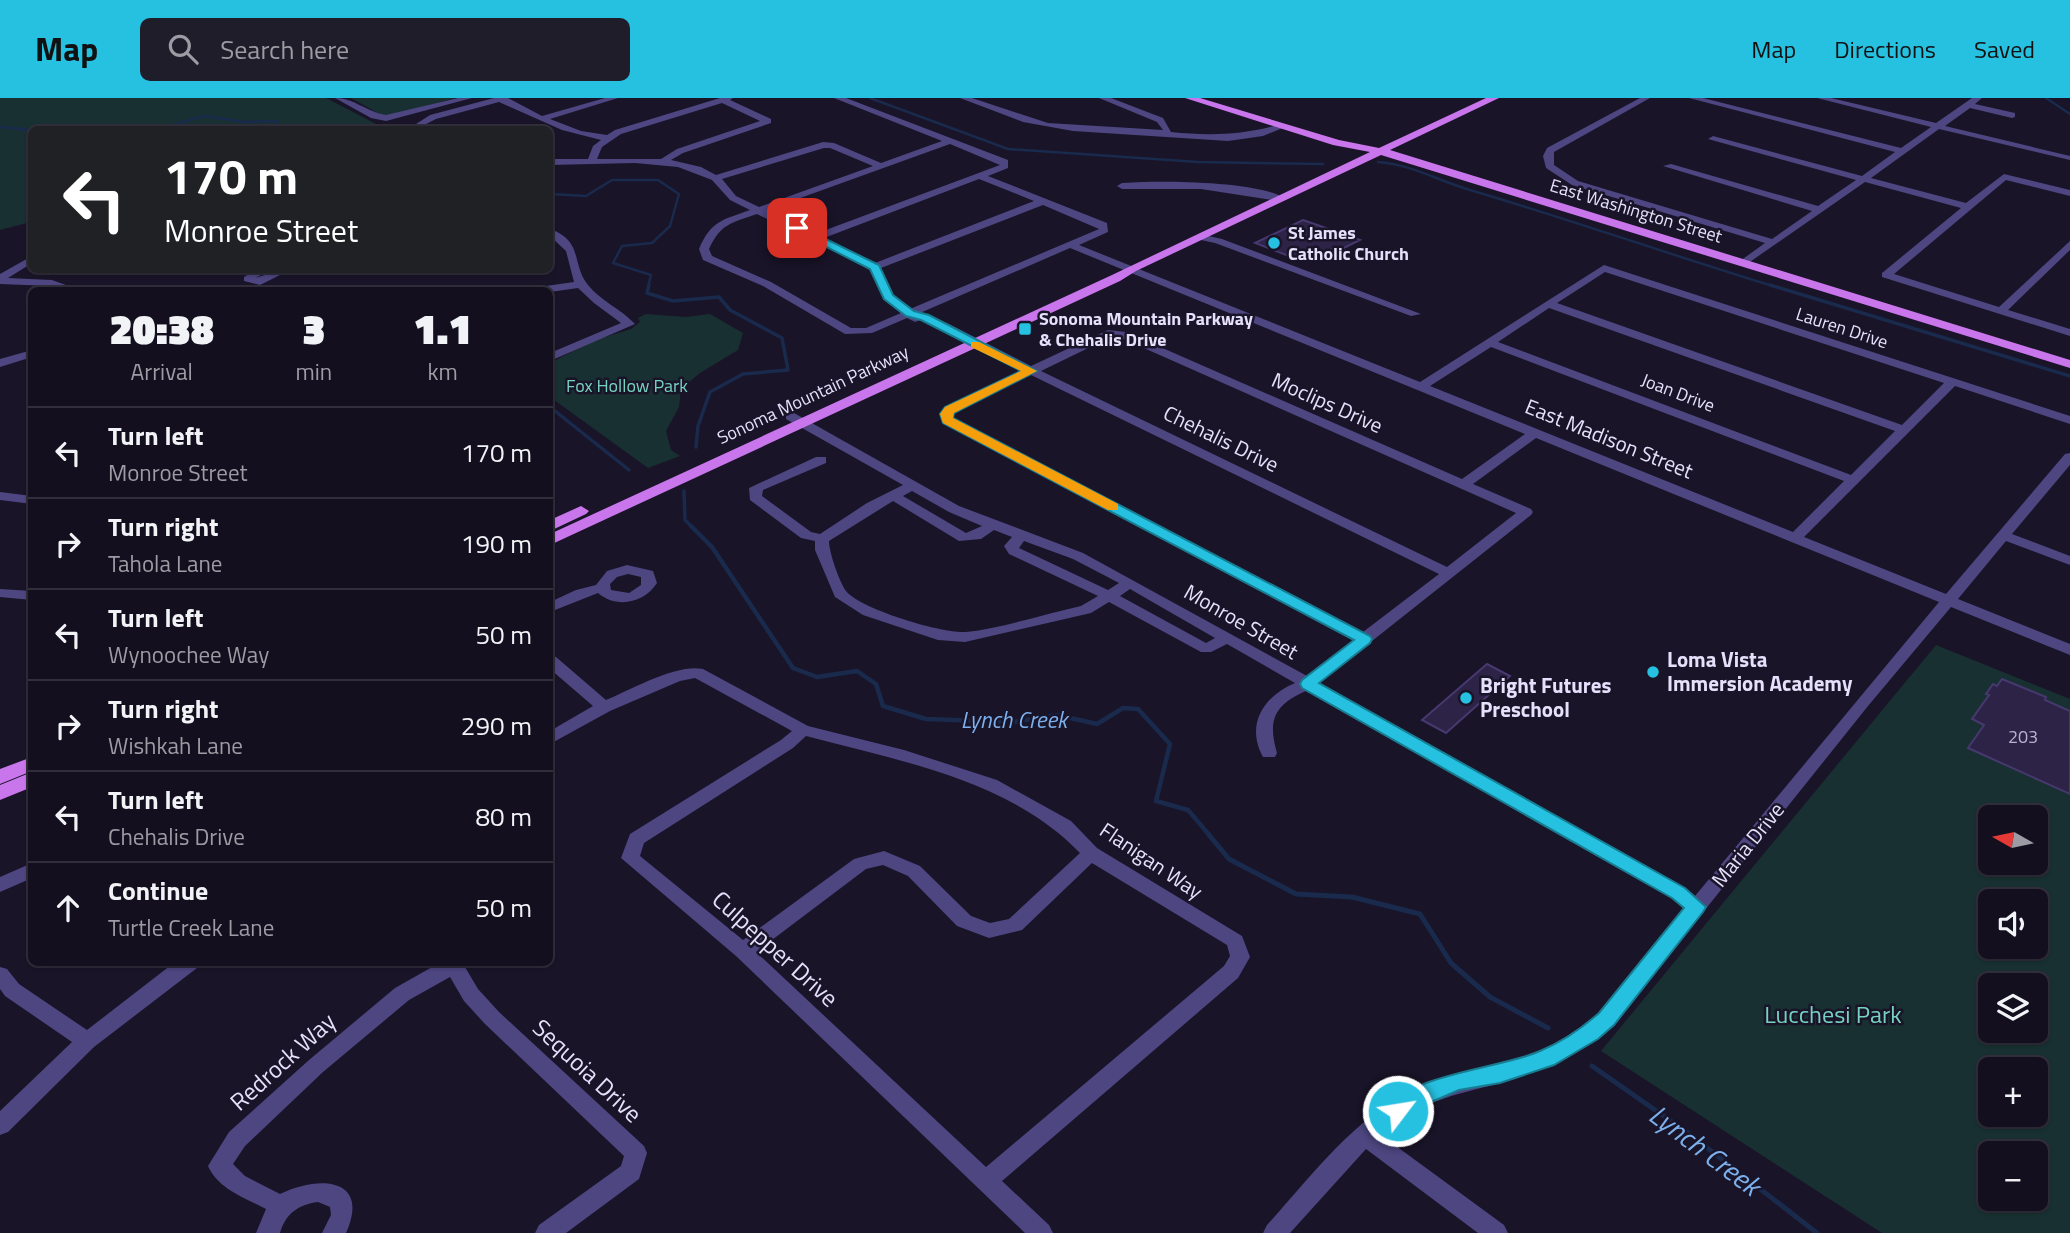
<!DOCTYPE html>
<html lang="en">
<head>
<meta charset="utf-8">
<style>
	:root { --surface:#130f1e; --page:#201d2b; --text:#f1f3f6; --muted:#9d9ca4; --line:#322f3c; --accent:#26c0e0 }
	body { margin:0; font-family:"Titillium Web",sans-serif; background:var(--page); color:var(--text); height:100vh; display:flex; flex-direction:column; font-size:26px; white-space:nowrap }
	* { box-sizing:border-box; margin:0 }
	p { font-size:23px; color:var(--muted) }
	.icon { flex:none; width:38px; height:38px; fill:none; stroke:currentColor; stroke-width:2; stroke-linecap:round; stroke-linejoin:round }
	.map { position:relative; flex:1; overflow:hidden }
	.drawer { position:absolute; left:28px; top:189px; width:525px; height:679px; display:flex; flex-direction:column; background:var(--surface); border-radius:10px; box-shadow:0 2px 5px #0004,0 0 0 2px var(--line) }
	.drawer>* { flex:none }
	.banner { position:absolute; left:28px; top:28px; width:525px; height:147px; border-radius:10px; box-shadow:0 2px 5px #0004,0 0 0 2px var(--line); background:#202124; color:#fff; overflow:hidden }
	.needle { width:46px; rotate:279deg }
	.controls { position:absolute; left:1978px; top:707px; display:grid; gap:14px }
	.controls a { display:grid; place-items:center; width:70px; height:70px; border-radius:10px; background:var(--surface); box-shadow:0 2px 5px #0004,0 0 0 2px var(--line); font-size:35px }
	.pin { position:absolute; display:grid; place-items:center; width:60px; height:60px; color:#fff; margin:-30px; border-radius:14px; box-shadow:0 4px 10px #0006 }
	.me { position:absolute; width:77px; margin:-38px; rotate:59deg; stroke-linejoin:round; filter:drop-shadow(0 0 5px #0008) }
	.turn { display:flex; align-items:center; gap:24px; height:147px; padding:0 21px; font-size:32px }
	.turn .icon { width:91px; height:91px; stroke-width:2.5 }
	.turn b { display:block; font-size:49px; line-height:60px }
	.eta { display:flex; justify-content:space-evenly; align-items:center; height:119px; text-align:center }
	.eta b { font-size:42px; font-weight:800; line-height:49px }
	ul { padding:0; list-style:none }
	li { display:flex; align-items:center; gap:21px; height:91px; padding:0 21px; border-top:2px solid var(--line) }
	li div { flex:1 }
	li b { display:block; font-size:26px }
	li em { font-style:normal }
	header { display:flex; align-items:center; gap:42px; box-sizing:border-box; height:98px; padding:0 35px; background:var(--accent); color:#111 }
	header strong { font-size:33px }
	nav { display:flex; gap:38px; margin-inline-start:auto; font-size:24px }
	.search { width:490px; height:63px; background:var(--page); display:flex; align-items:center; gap:18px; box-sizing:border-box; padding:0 24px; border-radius:10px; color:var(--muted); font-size:26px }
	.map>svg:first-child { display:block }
	.green { fill:#183031; fill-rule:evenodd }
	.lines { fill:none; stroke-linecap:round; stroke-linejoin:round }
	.stream-far3 { stroke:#192a4d; stroke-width:2.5 }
	.stream-far2 { stroke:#192a4d; stroke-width:3.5 }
	.stream-far1 { stroke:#192a4d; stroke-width:4.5 }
	.stream { stroke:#192a4d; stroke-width:5 }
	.building { fill:#2d2347; stroke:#47386f; stroke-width:2 }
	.minor { fill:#4d4681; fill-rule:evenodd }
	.major { fill:#c976ec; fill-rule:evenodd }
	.route { fill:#26c0e0; stroke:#197d92; stroke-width:2 }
	.slow { fill:#f59e0b }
	.poi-dot { fill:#26c0e0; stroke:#191428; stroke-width:2.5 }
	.labels { text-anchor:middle; stroke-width:5; stroke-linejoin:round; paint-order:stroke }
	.far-street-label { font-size:18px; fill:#e5e0fb; stroke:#191428 }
	.far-poi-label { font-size:18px; font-weight:bold; fill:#e5e0fb; stroke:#191428; text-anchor:start }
	.far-park-label { font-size:18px; fill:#75d2c2; stroke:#191428 }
	.number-label { font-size:18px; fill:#b7b1ce }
	.street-label { font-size:21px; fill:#e5e0fb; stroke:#191428 }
	.poi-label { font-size:21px; font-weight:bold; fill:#e5e0fb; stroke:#191428; text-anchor:start }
	.water-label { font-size:23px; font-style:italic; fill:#7cb0ed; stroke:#191428 }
	.near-street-label { font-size:24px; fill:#e5e0fb; stroke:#191428 }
	.near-park-label { font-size:24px; fill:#75d2c2; stroke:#191428 }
	.near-water-label { font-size:28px; font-style:italic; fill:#7cb0ed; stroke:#191428 }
</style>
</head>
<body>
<header>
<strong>Map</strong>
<div class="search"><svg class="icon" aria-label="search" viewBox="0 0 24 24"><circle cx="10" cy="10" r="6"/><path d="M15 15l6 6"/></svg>Search here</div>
<nav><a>Map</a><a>Directions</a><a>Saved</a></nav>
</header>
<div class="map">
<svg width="2070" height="1135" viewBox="0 0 2070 1135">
	<rect width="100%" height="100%" fill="#191428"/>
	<!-- green -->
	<path class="green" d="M0,0H326L382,29L374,32H32L31,124L0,132Z
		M351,0H455L385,19Z
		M646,216L686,219L710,216L743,235L738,252L700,275L681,291L679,309L666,333L671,352L680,358L648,370L550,299V265L595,242L631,231L640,224L638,220Z
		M1936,547L2070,601V1135H1882L1601,953ZM1990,719H2035V765H1990ZM1990,803H2035V849H1990ZM1990,887H2035V933H1990ZM1990,971H2035V1017H1990ZM1990,1055H2035V1101H1990Z"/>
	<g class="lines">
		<!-- stream-far3 -->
		<path class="stream-far3" d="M870,0L1008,51L1198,64L1323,66
			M2046,0L2070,16
			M0,29L32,32
			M44,32H86
			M155,32L204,18L246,24L277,23L278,32
			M1378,64C1410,66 1439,83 1470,92C1572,122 1674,158 1776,189
			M550,96L586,98L612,82H658L679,96L670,128L652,145L622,148L613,165L651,177L648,189"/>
		<!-- stream-far2 -->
		<path class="stream-far2" d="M649,187L647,195L673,203L719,199L730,212L782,240L788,272L743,276L710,294L698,328L696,349
			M1770,187L2070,278
			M555,313L629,372
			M684,393L685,422L693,430"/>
		<!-- stream-far1 -->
		<path class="stream-far1" d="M691,428L712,449L793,570L817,579L857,573L876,586L883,608L926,621L1013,624L1057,617L1097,626L1123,610L1138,611L1170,646L1156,703L1188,712L1211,739"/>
		<!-- stream -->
		<path class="stream" d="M1209,737L1229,761L1296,796L1352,799L1420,816L1451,865L1490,899L1548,930
			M1592,968L1688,1035L1817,1135"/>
	</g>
	<!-- building -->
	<path class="building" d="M1303,122L1360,142L1340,152L1334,150L1312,161L1302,163L1255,145Z
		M1487,566L1510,578L1446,635L1422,622Z
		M2002,581L2046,599L2045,602L2070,613V696L1968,650L1984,627L1972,621L1989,597L1986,596L1993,586L1997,588Z"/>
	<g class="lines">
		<!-- minor -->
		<path class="minor" d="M335,0C354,0 367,14 386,17L458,0H472L386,23L371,20Z
			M494,0H508L542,18L605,0H618L550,21L581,33L607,37L615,32L720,0H733L730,2L771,21V25L683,55L671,62L701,69L716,77L823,44L834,45L881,65L942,43L834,0H846L1008,62V70L988,78L1107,125L1108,134L1079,147L1420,284L1604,167L2070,318V326L1955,288L1804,439L1946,496L2065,356L2070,355V367L2012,436L2070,458V467L2006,443L1958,501L2070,546V557L1951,509L1868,608L1613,927C1584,952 1551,969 1514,981C1461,997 1425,998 1381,1037L1504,1127L1508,1135H1478L1366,1051L1290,1135H1263L1267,1127C1310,1080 1353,1021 1412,992C1445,977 1481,973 1515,962C1546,952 1574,936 1599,915L1685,810L1672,800L1308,592C1275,606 1267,621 1277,655L1275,659H1263C1245,626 1264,598 1295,585L1227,546L1211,554H1201L1109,504L1091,515L965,544L938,542L863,517L835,499L815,452V443L801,440L750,402L749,390L816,359H826V365L763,392L762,398L811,434L820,436L867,405L903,387L786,321V315H794L959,408L1083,455L1307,578L1354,542L942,322L940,316L946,309L1022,273L947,233L920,222L915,224L907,220L872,235L845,236L763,188L703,162L699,151C711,123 722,122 750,112L730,102L712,82L678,69L635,65L550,67V61H588L593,48L601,42L562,32L499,4L436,21L426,26L434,32H423L416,26L430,17ZM722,5L760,23L677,51L661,61H597L602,49L621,36ZM950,46L1000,67L815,136L767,112ZM824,50H830L873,68L759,109L736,98L722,81ZM979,81L1034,103L875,165L824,140ZM1043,107L1099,131L910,211L893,196L881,170ZM757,116L871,171L884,200L901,215L866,230H851L771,184L712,158L709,151C721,125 732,125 757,116ZM1070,150L1525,336L1462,381L1126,234L1108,232L1031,268L947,225L920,215ZM1605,174L1944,285L1902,327L1557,205ZM1549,210L1895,333L1851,377L1498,244ZM1113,238L1119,239L1516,415L1447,469L1041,273ZM1491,249L1844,383L1793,434L1430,288ZM1031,277L1439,476L1363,534L954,320V315ZM1536,340L1939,504L1695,798L1686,790L1319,585L1531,417L1533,414L1531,411L1473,386ZM912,393L949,414L982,428L966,435L903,398ZM893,403L959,443L981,441L994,432L1012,439L1004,448L1009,456L1098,498L1081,508C1045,516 1002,530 966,534C943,536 860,511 846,493C839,483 829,454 829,443ZM1024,443L1073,461L1119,485L1108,492L1019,450ZM1130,491L1215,540L1206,545L1120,498Z
			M960,0H972L1048,25L1163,32L1157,24L1099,0H1111L1163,20L1171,34C1210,38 1243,37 1281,26L1285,29L1263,38L1228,43L1073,33L1023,24Z
			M1640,0H1650L1554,54V67L1578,83L1772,141L1812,113L1663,68L1671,66L1818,108L1856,82L1708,41L1713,38L1862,78L1895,54L1689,0H1703L1901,50L1931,29L1817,0H1831L1936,25L1972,0H1982L1975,6L2015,15V19L2012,20L1970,10L1945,28L2070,58V62L1939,31L1871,80L1966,105L2004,76L2070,92V98L2006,82L1894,176L1999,209L2070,143V152L2008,212L2070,231V238L1882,179V175L1961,110L1865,84L1744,168L1740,167V163L1765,145L1572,87L1546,70L1543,58L1547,50Z
			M1142,84C1174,83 1259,84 1284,100L1279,103L1201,91H1122L1117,88L1122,85Z
			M550,131C584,143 571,166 588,187C601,203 621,211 635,226L550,263V255L621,225L594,205L578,190L550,194L534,192L539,189L574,184L566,153L550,138Z
			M1200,136L1222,141L1421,216L1411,218L1215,145L1196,141L1195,139Z
			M32,158V165L8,180L52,182L74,190L75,192H61L50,188L0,186V176Z
			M256,172H279L282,176L260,187L244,183V179ZM263,176H268L255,180Z
			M501,189H518L523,192H496Z
			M32,252V259L0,269V261Z
			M0,394L32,398V406L0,402Z
			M627,467L653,473L657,485C644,505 617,511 598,495L550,514V504L576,492L596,487L607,473ZM628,476L641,479V487L629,495L611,492L610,486L617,479Z
			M0,491L32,493V502L0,499Z
			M550,558L556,559L606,602C630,592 677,565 703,571L808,628L904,652L997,682L1071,723L1097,750L1242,838L1250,859L1238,880L1002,1083L1049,1127L1053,1135H1025L736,858L621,760L630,736L781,642L792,633L695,580L680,583L610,613L550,646V633L593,608L550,571ZM806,638C900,663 1010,682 1080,755L1009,821L990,825L971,818L920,768L884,753L854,761L743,842L640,758L644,745L793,650ZM1092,765L1227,847L1230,858L1224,868L986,1069L756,854L866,771L883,767L908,778L957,828L989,840L1022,832Z
			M32,765V780L0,794V779Z
			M175,864H200L197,870L94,949L8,1034L0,1037V1013L72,944L5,898L0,891V869L7,871L19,886L87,932Z
			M441,864H462L478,891L499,914L644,1048L647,1055L639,1081L566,1135H535L539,1127L621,1068L624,1058L485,926L464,903L450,879L409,902L323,974L245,1048L233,1066L245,1078L280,1096C318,1077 371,1079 346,1135H322L331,1117L330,1109L318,1104C298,1107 286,1115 280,1135H256L266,1111C245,1100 218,1091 208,1068L229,1034L309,962L395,890Z"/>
		<!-- major -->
		<path class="major" d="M1185,0H1200L1339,42L1379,50L1486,0H1499L1390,52L2070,262V270L1381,57L1136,173L1120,183L550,447V436L1112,177L1370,54L1333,47Z
			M581,408L589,413L586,416L550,433V422Z
			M32,659V673L0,686V671Z
			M32,674V689L0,702V687Z"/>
	</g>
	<!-- route -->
	<path class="route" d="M797,127L879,167L893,197L914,213L929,217L1037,273L954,315L953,320L1370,538L1372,541L1370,545L1319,585L1685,790L1706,809L1703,814L1614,927L1598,941L1554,967L1500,985L1459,992L1422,1008L1398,1023L1390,1020L1387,1013C1405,976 1504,970 1540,953C1562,944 1582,930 1599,915L1684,810L1672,800L1302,590L1300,586L1302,582L1354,542L943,325L940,316L945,309L1021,273L921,222L906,218L884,201L870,171L793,132V128Z"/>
	<!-- slow -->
	<path class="slow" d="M971,244H979L1037,273L954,315L953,320L1118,406V412H1108L943,325L940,316L945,309L1021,273L971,249Z"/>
	<!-- markers -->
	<g class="poi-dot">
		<circle cx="1274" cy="145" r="7"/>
		<rect x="1018" y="224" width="14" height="14" rx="3.5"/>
		<circle cx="1653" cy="574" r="7"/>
		<circle cx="1466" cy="600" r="7"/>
	</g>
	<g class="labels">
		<!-- far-street labels -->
		<g class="far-street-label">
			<text transform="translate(1636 113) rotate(17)" y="6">East Washington Street</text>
			<text transform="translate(1842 230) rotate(18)" y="6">Lauren Drive</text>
			<text transform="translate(1678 295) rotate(21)" y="6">Joan Drive</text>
			<text transform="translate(813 297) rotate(-25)" y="6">Sonoma Mountain Parkway</text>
		</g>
		<!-- far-poi labels -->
		<g class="far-poi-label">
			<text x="1288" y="141">St James<tspan x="1288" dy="21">Catholic Church</tspan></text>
			<text x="1039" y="227">Sonoma Mountain Parkway<tspan x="1039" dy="21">&amp; Chehalis Drive</tspan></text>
		</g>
		<!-- far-park labels -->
		<g class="far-park-label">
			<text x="627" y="294">Fox Hollow Park</text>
		</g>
		<!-- number labels -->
		<g class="number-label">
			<text x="2023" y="645">203</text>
		</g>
		<!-- street labels -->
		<g class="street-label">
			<text transform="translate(1327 305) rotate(24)" y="7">Moclips Drive</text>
			<text transform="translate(1221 341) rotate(26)" y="7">Chehalis Drive</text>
			<text transform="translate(1609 341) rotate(22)" y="7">East Madison Street</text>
			<text transform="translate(1241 524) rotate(30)" y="7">Monroe Street</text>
			<text transform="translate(1748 747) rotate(-51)" y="7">Maria Drive</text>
			<text transform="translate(1151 763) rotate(34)" y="7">Flanigan Way</text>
		</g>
		<!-- poi labels -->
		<g class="poi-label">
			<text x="1667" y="569">Loma Vista<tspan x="1667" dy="24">Immersion Academy</tspan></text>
			<text x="1480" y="595">Bright Futures<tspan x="1480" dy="24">Preschool</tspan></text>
		</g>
		<!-- water labels -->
		<g class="water-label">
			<text x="1014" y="630">Lynch Creek</text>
		</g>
		<!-- near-street labels -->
		<g class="near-street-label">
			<text transform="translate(775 851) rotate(42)" y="8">Culpepper Drive</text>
			<text transform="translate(283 964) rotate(-42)" y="8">Redrock Way</text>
			<text transform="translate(587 973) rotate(43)" y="8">Sequoia Drive</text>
		</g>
		<!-- near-park labels -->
		<g class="near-park-label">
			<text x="1833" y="925">Lucchesi Park</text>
		</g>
		<!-- near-water labels -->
		<g class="near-water-label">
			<text transform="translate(1705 1052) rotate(37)" y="10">Lynch Creek</text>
		</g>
	</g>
</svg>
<div class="controls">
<a><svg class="needle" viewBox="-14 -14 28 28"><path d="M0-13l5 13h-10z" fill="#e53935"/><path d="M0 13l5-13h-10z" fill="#9d9ca4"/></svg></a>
<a><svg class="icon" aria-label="sound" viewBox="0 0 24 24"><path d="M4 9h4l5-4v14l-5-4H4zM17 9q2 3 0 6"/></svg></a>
<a><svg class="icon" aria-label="layers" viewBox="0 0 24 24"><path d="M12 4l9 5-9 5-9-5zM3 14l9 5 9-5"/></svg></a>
<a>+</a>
<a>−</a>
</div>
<div class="pin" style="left:797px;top:130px;background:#d93025"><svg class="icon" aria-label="arrive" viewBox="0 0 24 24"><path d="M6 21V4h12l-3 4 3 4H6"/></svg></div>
<svg class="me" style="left:1398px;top:1013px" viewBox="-20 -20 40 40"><circle r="17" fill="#26c0e0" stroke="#fff" stroke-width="3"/><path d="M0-11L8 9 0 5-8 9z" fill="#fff"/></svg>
<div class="banner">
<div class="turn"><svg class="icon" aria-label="left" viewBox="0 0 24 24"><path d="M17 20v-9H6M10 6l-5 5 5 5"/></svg><div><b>170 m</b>Monroe Street</div></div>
</div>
<section class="drawer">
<div class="eta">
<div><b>20:38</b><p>Arrival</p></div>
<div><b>3</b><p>min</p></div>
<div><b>1.1</b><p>km</p></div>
</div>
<ul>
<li><svg class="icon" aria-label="left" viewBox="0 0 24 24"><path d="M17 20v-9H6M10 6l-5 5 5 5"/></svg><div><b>Turn left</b><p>Monroe Street</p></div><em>170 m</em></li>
<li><svg class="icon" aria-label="right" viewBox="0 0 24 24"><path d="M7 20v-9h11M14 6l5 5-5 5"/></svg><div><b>Turn right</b><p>Tahola Lane</p></div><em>190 m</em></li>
<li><svg class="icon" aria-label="left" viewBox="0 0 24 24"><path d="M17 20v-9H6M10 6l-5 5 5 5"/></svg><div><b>Turn left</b><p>Wynoochee Way</p></div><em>50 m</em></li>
<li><svg class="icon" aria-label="right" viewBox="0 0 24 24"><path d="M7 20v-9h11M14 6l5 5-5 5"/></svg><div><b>Turn right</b><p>Wishkah Lane</p></div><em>290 m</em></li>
<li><svg class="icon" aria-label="left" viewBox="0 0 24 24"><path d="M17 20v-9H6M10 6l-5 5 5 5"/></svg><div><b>Turn left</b><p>Chehalis Drive</p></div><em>80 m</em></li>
<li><svg class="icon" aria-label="ahead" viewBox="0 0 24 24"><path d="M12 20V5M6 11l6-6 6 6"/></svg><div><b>Continue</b><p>Turtle Creek Lane</p></div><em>50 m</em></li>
</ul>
</section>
</div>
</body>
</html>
